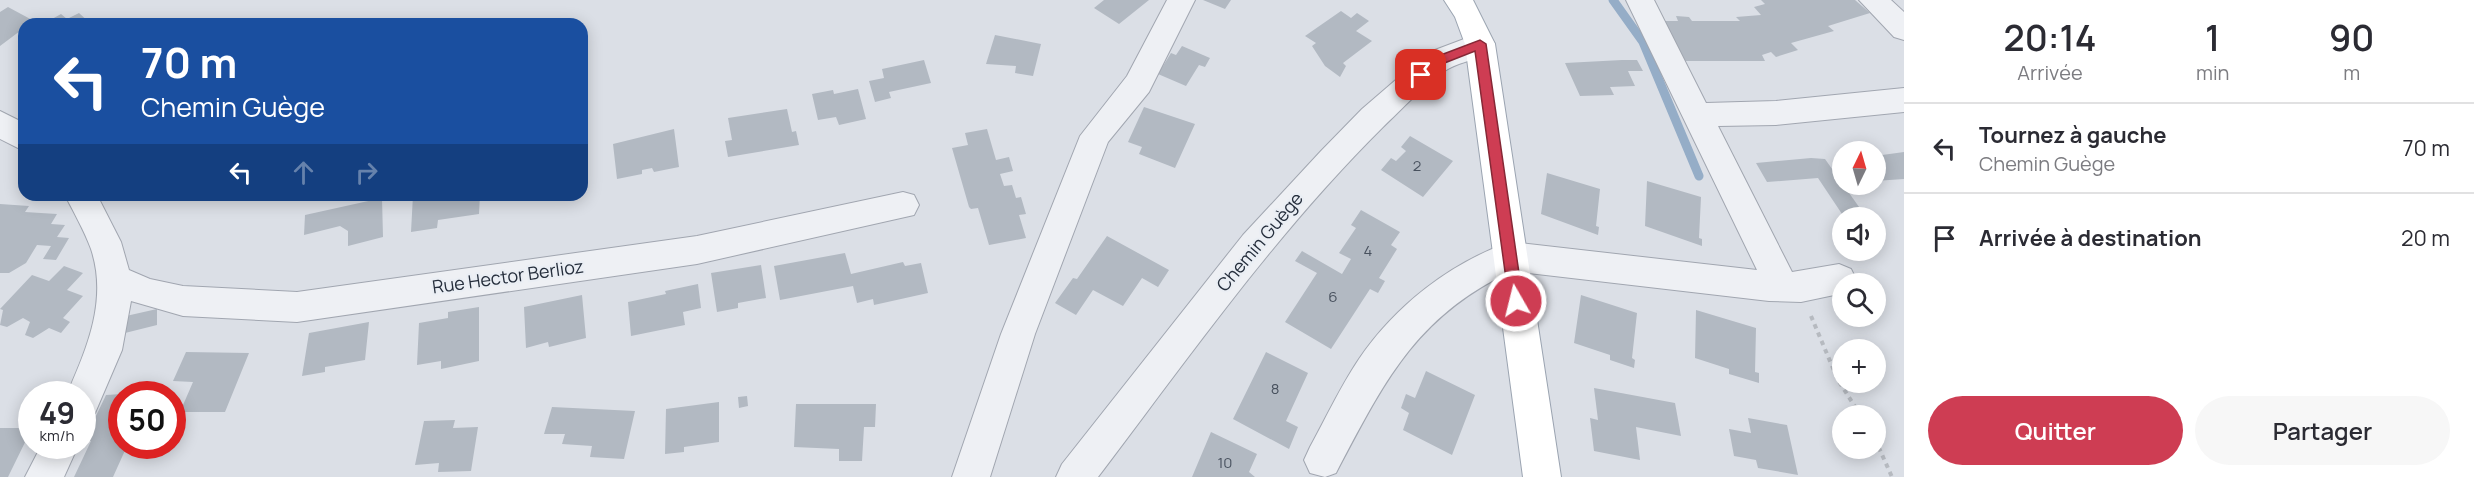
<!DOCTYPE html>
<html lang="fr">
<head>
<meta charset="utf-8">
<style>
	:root { --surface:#fff; --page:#f7f7f7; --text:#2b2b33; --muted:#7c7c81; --line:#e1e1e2; --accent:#ce3d53 }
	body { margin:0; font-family:Manrope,sans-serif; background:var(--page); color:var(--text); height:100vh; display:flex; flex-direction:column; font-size:22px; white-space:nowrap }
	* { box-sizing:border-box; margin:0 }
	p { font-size:20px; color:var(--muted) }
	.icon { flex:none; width:33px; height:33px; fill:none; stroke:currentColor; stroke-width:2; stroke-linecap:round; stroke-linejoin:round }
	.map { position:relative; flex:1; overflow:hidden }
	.drawer { display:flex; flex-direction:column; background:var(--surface); width:570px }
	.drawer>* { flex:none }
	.banner { position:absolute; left:18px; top:18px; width:570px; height:183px; border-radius:18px; box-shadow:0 3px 15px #0003; background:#1a4fa0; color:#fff; overflow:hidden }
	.needle { width:39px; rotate:5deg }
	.fabs { position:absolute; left:1832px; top:141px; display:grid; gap:12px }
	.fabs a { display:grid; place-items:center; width:54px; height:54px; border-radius:50%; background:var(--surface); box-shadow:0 3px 15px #0003; font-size:30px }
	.speed { position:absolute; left:18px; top:381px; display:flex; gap:12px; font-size:30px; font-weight:700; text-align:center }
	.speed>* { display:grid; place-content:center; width:78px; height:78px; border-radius:50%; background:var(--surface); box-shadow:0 3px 15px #0003; line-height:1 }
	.speed small { font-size:15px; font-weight:400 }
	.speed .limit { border:9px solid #d22; background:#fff; color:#111 }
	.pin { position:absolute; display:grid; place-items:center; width:51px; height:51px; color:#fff; margin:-26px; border-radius:12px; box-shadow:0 3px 9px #0006 }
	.me { position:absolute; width:66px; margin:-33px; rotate:352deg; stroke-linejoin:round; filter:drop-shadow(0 0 4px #0008) }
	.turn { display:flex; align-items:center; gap:21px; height:126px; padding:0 24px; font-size:27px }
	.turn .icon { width:78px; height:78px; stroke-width:2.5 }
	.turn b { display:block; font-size:42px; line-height:51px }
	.lanes { display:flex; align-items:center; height:57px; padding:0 24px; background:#0003; justify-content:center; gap:30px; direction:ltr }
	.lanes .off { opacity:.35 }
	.eta { display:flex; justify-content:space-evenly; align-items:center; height:102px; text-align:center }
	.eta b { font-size:36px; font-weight:600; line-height:42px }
	.button { display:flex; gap:12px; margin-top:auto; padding:12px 24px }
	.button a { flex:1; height:69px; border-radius:36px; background:var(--accent); color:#fff; font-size:24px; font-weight:600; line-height:69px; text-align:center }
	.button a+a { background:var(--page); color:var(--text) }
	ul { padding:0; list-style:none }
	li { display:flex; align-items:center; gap:18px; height:90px; padding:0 24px; border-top:2px solid var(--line) }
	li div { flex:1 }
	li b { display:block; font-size:22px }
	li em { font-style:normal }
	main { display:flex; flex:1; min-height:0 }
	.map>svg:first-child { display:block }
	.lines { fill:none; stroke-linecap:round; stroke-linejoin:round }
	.stream { stroke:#95adc7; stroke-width:9 }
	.building { fill:#b2b9c2 }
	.minor-casing { stroke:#a1a6b0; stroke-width:2 }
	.major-casing { stroke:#9ba4b1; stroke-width:2 }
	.path { stroke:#b6bac0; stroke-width:4; stroke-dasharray:4.5 4.5; stroke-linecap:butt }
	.minor { fill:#eef0f4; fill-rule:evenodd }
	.major { fill:#fff; fill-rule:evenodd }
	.route { fill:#ce3d53; stroke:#862836; stroke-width:1.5 }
	.labels { text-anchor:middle; stroke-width:4.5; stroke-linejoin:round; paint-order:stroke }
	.number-label { font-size:15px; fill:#48515e }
	.street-label { font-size:18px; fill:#252e3c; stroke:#eaeef4 }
</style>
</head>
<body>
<main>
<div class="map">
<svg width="1904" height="477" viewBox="0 0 1904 477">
	<rect width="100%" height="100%" fill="#dbdfe6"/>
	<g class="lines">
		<!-- stream -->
		<path class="stream" d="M1613,0L1643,42L1699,176"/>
	</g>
	<!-- building -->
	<path class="building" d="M1104,0H1149L1119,24L1094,8Z
		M1203,0H1231L1225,9Z
		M1761,0H1855L1870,13L1828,26L1834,31L1791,43L1798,50L1776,57L1771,52L1762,55L1765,61H1685L1665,21H1678L1676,16L1689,17L1692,21H1740L1736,17L1761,15L1754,7L1765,4Z
		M8,7L34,21L24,24V28L0,46V12Z
		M1341,11L1351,18L1357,13L1369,21L1356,31L1372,41L1343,63L1346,66L1340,77L1325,66L1312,46L1316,43L1305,36Z
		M79,13L91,24H43L61,14L67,19Z
		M995,35L1041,44L1033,76L1015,73L1016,66L986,64Z
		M1182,46L1210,58L1205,67L1199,65L1186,86L1158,74L1171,53L1176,55Z
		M924,60L931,83L889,92L891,98L875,102L869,81L884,78L882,69Z
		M1622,60H1637L1643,71H1628L1635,86L1610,87L1614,95L1580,96L1565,63Z
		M858,89L866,119L839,125L836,117L818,120L812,94L833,90L834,94Z
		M1144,107L1195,124L1175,168L1139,154L1142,147L1128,142Z
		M787,109L792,132L796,131L799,145L728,157L725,141L732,140L728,118Z
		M674,129L679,167L654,172L652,168L642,170V174L617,179L613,144Z
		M987,129L996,160L1009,157L1013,171L1000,174L1004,186L1012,185L1016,198L1021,197L1026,214L1019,215L1026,238L989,245L978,208L971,209L969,207L952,148L968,145L965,133Z
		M1410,136L1453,161L1423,197L1381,170L1391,158L1396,161L1406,151L1401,147Z
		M1904,152V179L1875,181V156Z
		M1811,158L1825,159L1864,214L1844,217L1818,178L1767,182L1756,163Z
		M1547,173L1600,189L1596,226L1599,227L1598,235L1541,214Z
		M1647,181L1701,197L1699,238L1702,239V246L1645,226Z
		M413,195H480L479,214L438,220L437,228L411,232Z
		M382,198L383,237L348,246V231L340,226L304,235L305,215Z
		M0,204L29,206L25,212L57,214L51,224L65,225L57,237L69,238L56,260L43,259L51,246L37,245L26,263L9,273H0Z
		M1361,210L1400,232L1391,245L1397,249L1379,278L1385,281L1378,293L1370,289L1331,349L1285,322L1317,273L1295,261L1302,251L1342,274L1351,259L1339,253L1356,228L1351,225Z
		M1107,236L1169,270L1158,287L1142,278L1123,306L1093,290L1076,315L1055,303L1073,278L1077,279Z
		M845,253L851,274L903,262L905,266L921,263L928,293L874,305L873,299L857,303L853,286L780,300L774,266Z
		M761,265L766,298L738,303V308L717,312L711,273Z
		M64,266L83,273L67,290L83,296L63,318L70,322L61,333L49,328L33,338L25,335L30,322L23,318L7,327L0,325L3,310L0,309L32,275L49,281Z
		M698,284L701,308L683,312L685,325L631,336L628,302L666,294L665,291Z
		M582,295L586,338L549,347L548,342L526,348L524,307Z
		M1581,295L1637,313L1632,358L1635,360L1634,368L1610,360V355L1574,343Z
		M479,307V361L441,369V361L417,365L419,323L448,318V312Z
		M157,309V325L125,333L126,316Z
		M1696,310L1756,328L1755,372L1759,373V383L1729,374V369L1695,358Z
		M369,322L365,360L325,367V372L302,376L309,333Z
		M186,352L249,353L225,412H180L193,382L173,381Z
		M1266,352L1308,373L1286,421L1298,427L1289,449L1233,419Z
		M1426,371L1475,395L1452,455L1403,430L1409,413L1401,408L1406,394L1415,398Z
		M1594,388L1675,403L1681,436L1636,427L1640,460L1594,451L1590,418L1598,420Z
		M122,394V446H127L113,477H74L91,441H84L106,395Z
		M747,396L748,406L739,408L738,397Z
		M719,402V442L684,447V452L665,454L666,409Z
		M796,404H876L875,427H864L862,461H839V449L794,447Z
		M552,407L635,411L624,459L590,457L592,446L562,444L565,434H544Z
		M1748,418L1787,425L1798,475L1758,468L1756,460L1734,456L1729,429L1751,433Z
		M455,420L453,428L478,427L471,471L438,472L439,463L415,465L424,421Z
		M0,428H32L8,477H0Z
		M1211,432L1257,454L1249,472L1255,477H1192Z"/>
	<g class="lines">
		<defs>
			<path id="minor" d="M1167,0H1195L1149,92L1108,142L1035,334L990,477H952L1001,334L1080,136L1127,76Z
				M1626,0H1654L1706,103L1776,101L1904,88V112L1776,125L1718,126L1792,272L1839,264L1851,269L1856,279L1854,284H1842V293L1839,294L1801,302L1769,301L1512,271C1415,316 1383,384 1336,473L1325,477L1310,473L1304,460L1310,447C1326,418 1340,387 1359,359C1395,306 1450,263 1510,242L1757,270Z
				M1859,0H1891L1904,12V40L1894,37Z
				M1480,33L1490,36L1495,44C1486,60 1463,60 1448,69C1429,80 1400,111 1383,127C1276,233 1189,357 1098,477H1056L1062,464L1243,235L1321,151L1362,109L1427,53Z
				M0,111L24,123V151L0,139Z
				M903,192L914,195L919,205L914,215L697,264L297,322L183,316L131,301L122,350L95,413L82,418V394H67C87,348 108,300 91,249C84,230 74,213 65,195H97L121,242L129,270L150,279L183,286L297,292L697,236Z
				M41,446H78L64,477H25Z"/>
			<path id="major" d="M1444,0H1473L1495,44L1561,477H1523L1465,44L1455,17Z"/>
		</defs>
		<!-- minor casing -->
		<use href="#minor" class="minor-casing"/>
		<!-- major casing -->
		<use href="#major" class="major-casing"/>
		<!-- path -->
		<path class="path" d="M1811,316L1838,380L1861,416
			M1875,439L1892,477"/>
		<!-- minor -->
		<use href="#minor" class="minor"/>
		<!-- major -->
		<use href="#major" class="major"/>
	</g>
	<!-- route -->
	<path class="route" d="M1480,40L1486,44L1523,301L1516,307L1509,301L1475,51L1442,64L1421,80L1415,75L1433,58Z"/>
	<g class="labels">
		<!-- number labels -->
		<g class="number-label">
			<text x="1417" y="171">2</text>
			<text x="1368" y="256">4</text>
			<text x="1333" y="302">6</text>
			<text x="1275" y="394">8</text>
			<text x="1225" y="468">10</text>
		</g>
		<!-- street labels -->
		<g class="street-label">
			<text transform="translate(1260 242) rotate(-50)" y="6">Chemin Guège</text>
			<text transform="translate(508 277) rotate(-8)" y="6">Rue Hector Berlioz</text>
		</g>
	</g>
</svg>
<div class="fabs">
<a><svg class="needle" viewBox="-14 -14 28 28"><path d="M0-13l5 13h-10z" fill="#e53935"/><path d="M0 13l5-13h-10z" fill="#7c7c81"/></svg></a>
<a><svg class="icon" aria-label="sound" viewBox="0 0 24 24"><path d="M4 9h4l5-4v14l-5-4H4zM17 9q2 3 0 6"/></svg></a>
<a><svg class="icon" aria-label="search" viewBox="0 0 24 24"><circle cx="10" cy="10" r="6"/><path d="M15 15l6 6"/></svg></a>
<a>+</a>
<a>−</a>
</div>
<div class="speed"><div>49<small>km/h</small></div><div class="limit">50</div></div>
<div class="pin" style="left:1421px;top:75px;background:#d93025"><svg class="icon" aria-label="arrive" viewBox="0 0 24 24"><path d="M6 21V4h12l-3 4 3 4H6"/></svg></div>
<svg class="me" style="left:1516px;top:301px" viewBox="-20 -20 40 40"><circle r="17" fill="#ce3d53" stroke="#fff" stroke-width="3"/><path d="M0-11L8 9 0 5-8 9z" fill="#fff"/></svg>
<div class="banner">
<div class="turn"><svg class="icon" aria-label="left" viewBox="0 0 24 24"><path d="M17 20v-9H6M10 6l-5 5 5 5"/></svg><div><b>70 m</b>Chemin Guège</div></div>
<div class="lanes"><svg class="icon" aria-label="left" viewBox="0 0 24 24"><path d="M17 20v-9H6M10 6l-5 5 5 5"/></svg><svg class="icon off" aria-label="ahead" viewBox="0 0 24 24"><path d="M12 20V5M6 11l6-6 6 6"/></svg><svg class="icon off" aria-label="right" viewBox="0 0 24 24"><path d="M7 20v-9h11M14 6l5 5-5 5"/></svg></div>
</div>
</div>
<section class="drawer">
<div class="eta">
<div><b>20:14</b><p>Arrivée</p></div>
<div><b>1</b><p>min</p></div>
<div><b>90</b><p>m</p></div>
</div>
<ul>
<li><svg class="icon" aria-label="left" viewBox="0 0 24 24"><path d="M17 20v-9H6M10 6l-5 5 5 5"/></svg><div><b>Tournez à gauche</b><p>Chemin Guège</p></div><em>70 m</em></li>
<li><svg class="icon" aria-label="arrive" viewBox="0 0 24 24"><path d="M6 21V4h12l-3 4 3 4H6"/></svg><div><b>Arrivée à destination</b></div><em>20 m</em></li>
</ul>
<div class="button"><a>Quitter</a><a>Partager</a></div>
</section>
</main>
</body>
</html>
